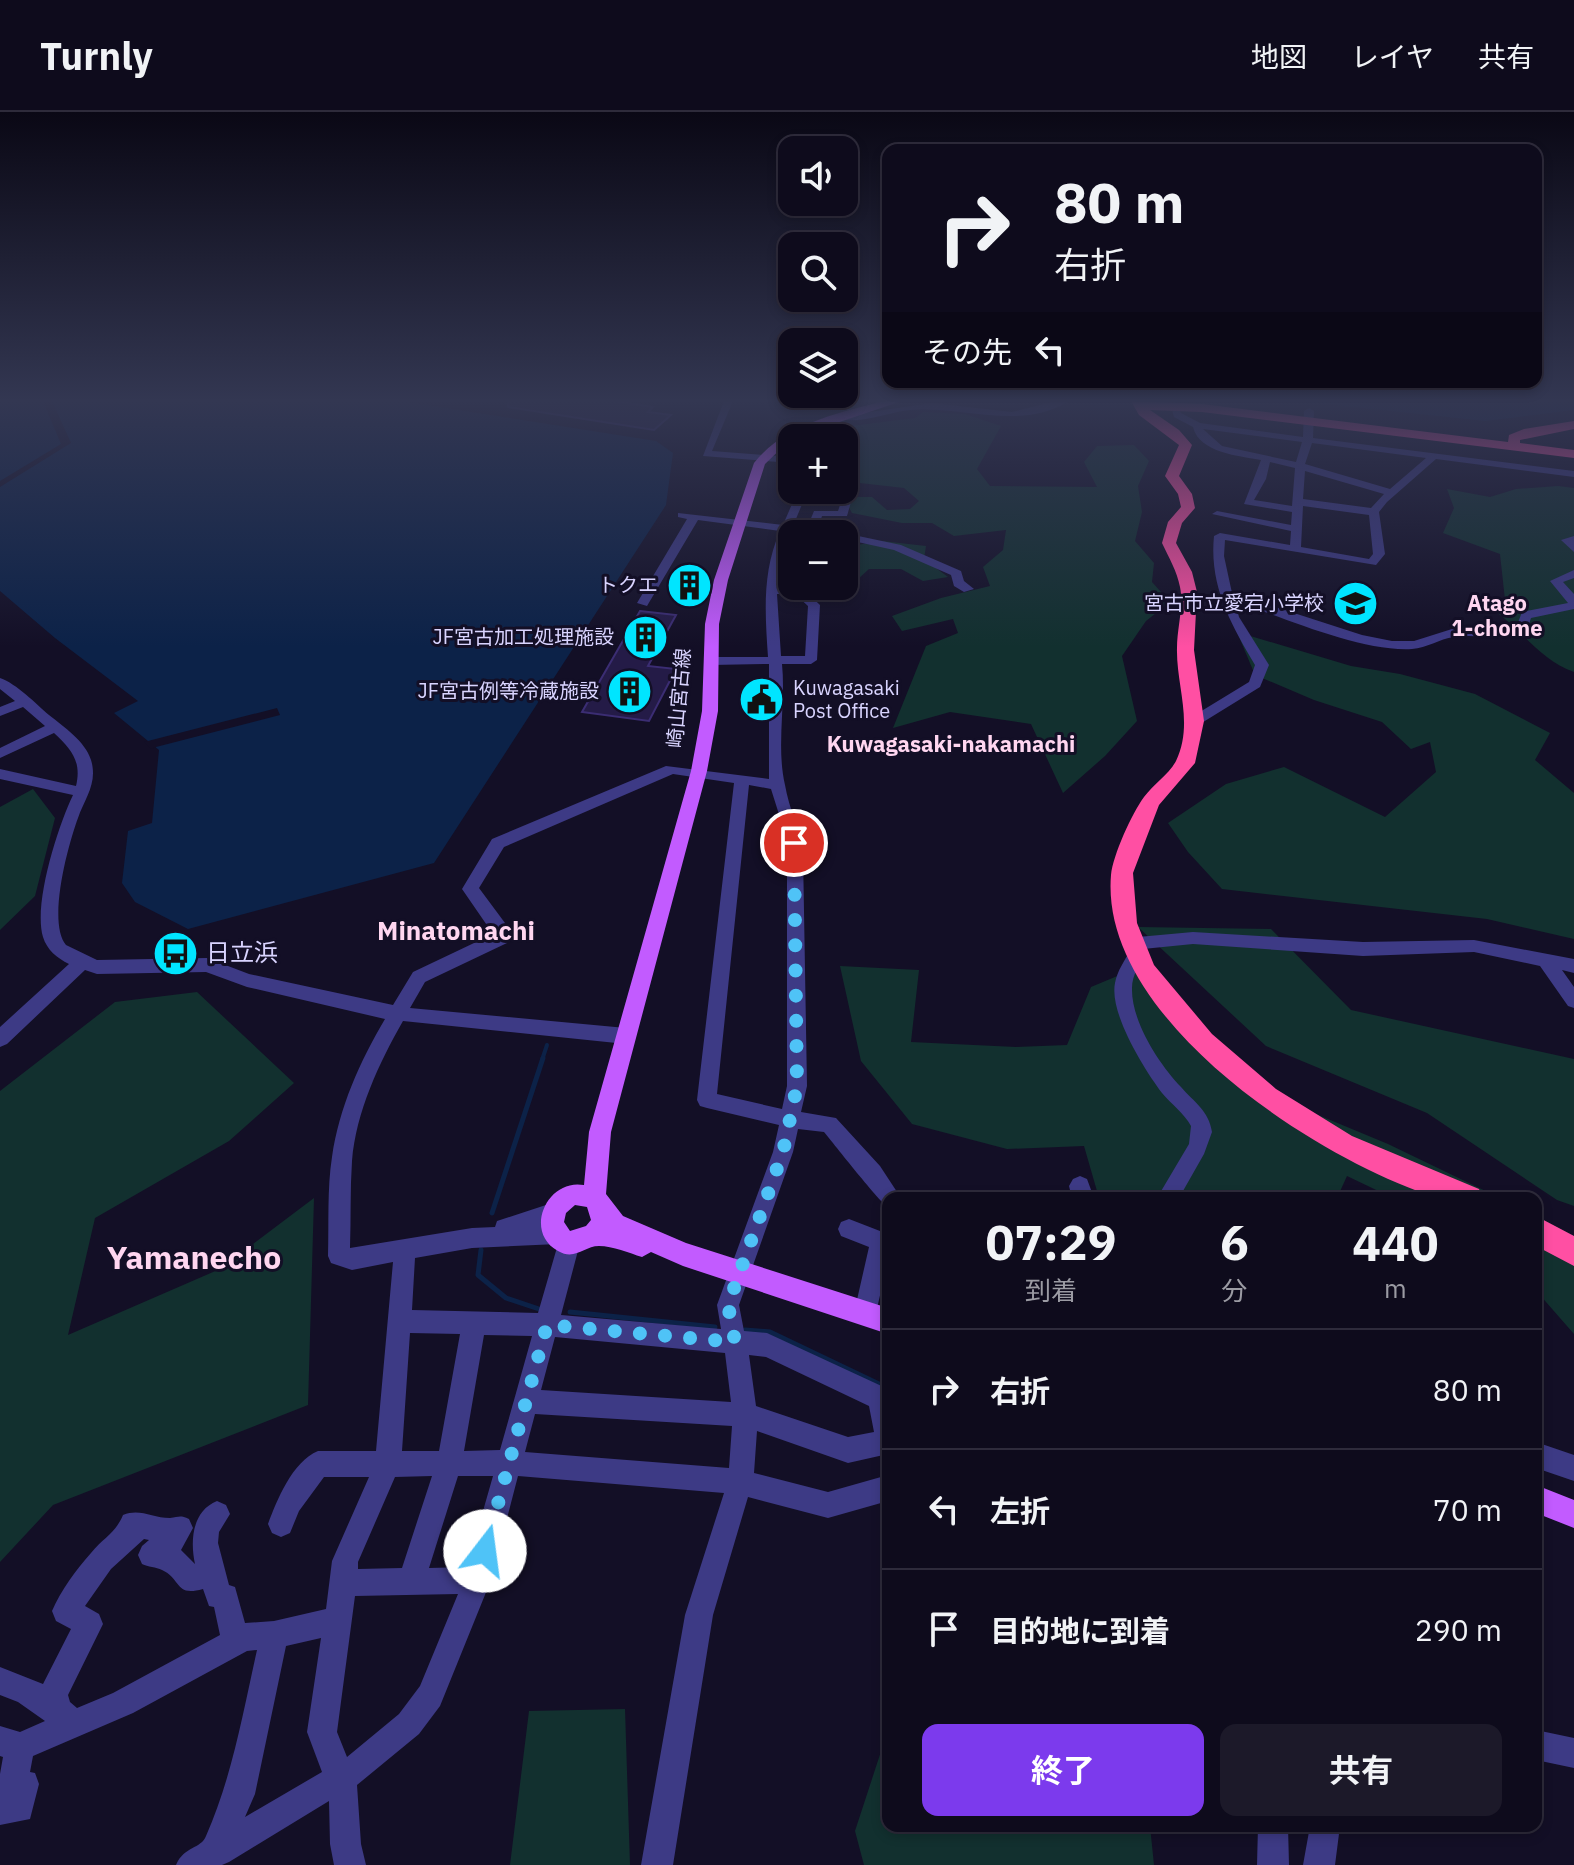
<!DOCTYPE html>
<html lang="ja">
<head>
<meta charset="utf-8">
<style>
	:root { --surface:#0e0b1c; --page:#1c1929; --text:#f1f3f6; --muted:#9b9ba3; --line:#2e2b3b; --accent:#7c3aed }
	body { margin:0; font-family:"IBM Plex Sans","Noto Sans JP",sans-serif; background:var(--page); color:var(--text); height:100vh; display:flex; flex-direction:column; font-size:30px; white-space:nowrap }
	* { box-sizing:border-box; margin:0 }
	p { font-size:26px; color:var(--muted) }
	.icon { flex:none; width:44px; height:44px; fill:none; stroke:currentColor; stroke-width:2; stroke-linecap:round; stroke-linejoin:round }
	.map { position:relative; flex:1; overflow:hidden }
	.details { position:absolute; left:882px; top:1080px; width:660px; height:640px; display:flex; flex-direction:column; background:var(--surface); border-radius:16px; box-shadow:0 4px 12px #0003,0 0 0 2px var(--line) }
	.details>* { flex:none }
	.top-card { position:absolute; left:882px; top:32px; width:660px; height:244px; border-radius:16px; box-shadow:0 4px 12px #0003,0 0 0 2px var(--line); background:#0e0b1c; color:var(--text); overflow:hidden }
	.fabs { position:absolute; left:778px; top:24px; display:grid; gap:16px }
	.fabs a { display:grid; place-items:center; width:80px; height:80px; border-radius:16px; background:var(--surface); box-shadow:0 4px 12px #0003,0 0 0 2px var(--line); font-size:40px }
	.pin { position:absolute; display:grid; place-items:center; width:68px; height:68px; color:#fff; margin:-34px; border:4px solid #fff; border-radius:50%; box-shadow:0 2px 8px #0007 }
	.me { position:absolute; width:88px; margin:-44px; rotate:15deg; stroke-linejoin:round; filter:drop-shadow(0 0 6px #0008) }
	.turn { display:flex; align-items:center; gap:28px; height:168px; padding:0 40px; font-size:36px }
	.turn .icon { width:104px; height:104px; stroke-width:2.5 }
	.turn b { display:block; font-size:56px; line-height:68px }
	.then { display:flex; align-items:center; height:76px; padding:0 40px; background:#0003; gap:16px; font-size:30px }
	.eta { display:flex; justify-content:space-evenly; align-items:center; height:136px; text-align:center }
	.eta b { font-size:48px; font-weight:700; line-height:56px }
	.primary-button { display:flex; gap:16px; margin-top:auto; padding:16px 40px }
	.primary-button a { flex:1; height:92px; border-radius:16px; background:var(--accent); color:#fff; font-size:32px; font-weight:700; line-height:92px; text-align:center }
	.primary-button a+a { background:var(--page); color:var(--text) }
	ul { padding:0; list-style:none }
	li { display:flex; align-items:center; gap:24px; height:120px; padding:0 40px; border-top:2px solid var(--line) }
	li div { flex:1 }
	li b { display:block; font-size:30px }
	li em { font-style:normal }
	header { display:flex; align-items:center; gap:48px; box-sizing:border-box; height:112px; padding:0 40px; background:var(--surface); border-bottom:2px solid var(--line) }
	header strong { font-size:38px }
	nav { display:flex; gap:44px; margin-inline-start:auto; font-size:28px }
	.map>svg:first-child { display:block }
	.green { fill:#12302f }
	.water { fill:#0c2248 }
	.pier { fill:#130f26 }
	.lines { fill:none; stroke-linecap:round; stroke-linejoin:round }
	.stream-far1 { stroke:#0c2248; stroke-width:4 }
	.stream { stroke:#0c2248; stroke-width:5 }
	.building { fill:#241b47; stroke:#3b2d73; stroke-width:2 }
	.minor { fill:#3d3a85; fill-rule:evenodd }
	.major { fill:#c25bff; fill-rule:evenodd }
	.highway { fill:#ff4fa3; fill-rule:evenodd }
	.route { stroke:#4fc3f7; stroke-width:14; stroke-dasharray:0 25.2 }
	.labels { text-anchor:middle; stroke-width:6; stroke-linejoin:round; paint-order:stroke }
	.far-poi-label { font-size:20px; fill:#d9d4ff; stroke:#130f26; text-anchor:end }
	.far-street-label { font-size:20px; fill:#d9d4ff; stroke:#130f26 }
	.far-neighbourhood-label { font-size:22px; font-weight:bold; fill:#ffd6f0; stroke:#130f26 }
	.poi-label { font-size:24px; fill:#d9d4ff; stroke:#130f26; text-anchor:start }
	.neighbourhood-label { font-size:26px; font-weight:bold; fill:#ffd6f0; stroke:#130f26 }
	.near-neighbourhood-label { font-size:32px; font-weight:bold; fill:#ffd6f0; stroke:#130f26 }
</style>
</head>
<body>
<header>
<strong>Turnly</strong>
<nav><a>地図</a><a>レイヤ</a><a>共有</a></nav>
</header>
<div class="map">
<svg width="1574" height="1753" viewBox="0 0 1574 1753">
	<rect width="100%" height="100%" fill="#130f26"/>
	<!-- green -->
	<path class="green" d="M923,300L965,302L1001,314L977,357L990,374L1097,375L1084,350L1097,334L1134,333L1149,349L1138,374L1142,400L1135,429L1154,451L1152,470L1170,490L1146,509L1122,544L1137,609L1105,644L1063,681L1031,612L950,600L893,616L926,534L958,521L953,507L902,519L892,504L941,486L990,474L983,455L1003,438L1006,418L954,424L932,411H902L852,401L843,385H872L887,398L910,397L919,389L904,376L851,370L858,350L844,346V326H808L811,319L915,306Z
		M1558,374L1574,376V560C1541,549 1523,519 1495,499L1505,488L1500,442L1443,421L1454,396L1447,377L1490,385L1516,377Z
		M882,429L926,434L924,447L948,465L923,469L901,457H869L846,478L844,435Z
		M1237,520L1351,554L1400,562L1475,582L1550,621L1535,648L1574,681V827L1487,807L1222,777L1188,740L1168,711L1226,672L1284,655L1385,705L1436,660L1430,630L1411,637L1382,610L1314,588L1255,563Z
		M33,677L55,706L35,784L0,818V695Z
		M1138,815L1271,817L1351,898L1574,947V1094L1557,1088L1427,1001L1266,934Z
		M1151,850L1239,970L1388,1032L1500,1086H1393L1347,1064L1337,1086H1193L1166,1072L1169,1086H1099L1084,1034L1007,1037L912,1012L861,949L840,854L919,858L911,930L1016,935L1067,933L1091,875Z
		M197,880L294,971L229,1029L95,1106L68,1223L220,1157L314,1086L308,1293L53,1393L0,1450V979L115,890Z
		M1536,1104L1574,1124V1222L1539,1182L1536,1184Z
		M625,1597L630,1753H510L529,1599Z
		M888,1618V1714H1150L1154,1753H864L855,1719Z"/>
	<!-- water -->
	<path class="water" d="M0,289H402L656,329L673,341L666,393L434,751L188,817L135,790L122,771L128,719L152,711L159,638L114,601L138,589L55,526L0,479Z
		M1297,289H1574V298L1485,309Z"/>
	<!-- pier -->
	<path class="pier" d="M43,289H52L71,331L0,375V369L61,332Z
		M277,596L280,603L156,635L151,637L144,630Z"/>
	<g class="lines">
		<!-- stream-far1 -->
		<path class="stream-far1" d="M542,948L547,933"/>
		<!-- stream -->
		<path class="stream" d="M492,1101L543,946
			M481,1138L478,1163L506,1186L539,1197
			M570,1200L715,1215
			M745,1218L770,1220L881,1273H888"/>
	</g>
	<!-- building -->
	<path class="building" d="M508,289H615L653,295L648,300L671,303L654,318L508,295Z
		M640,499L676,503L648,554L676,557L649,609L582,600Z"/>
	<g class="lines">
		<!-- minor -->
		<path class="minor" d="M724,289H733L712,339L792,345V351L703,344Z
			M1056,289H1069C1018,321 958,291 903,299C884,302 852,314 835,305L932,291L1012,300Z
			M1170,291H1176L1181,301L1200,311L1303,325L1304,299L1309,296L1314,299L1313,326L1574,359V365L1436,347L1387,390L1379,400L1385,442L1376,453L1225,428L1224,444L1232,481L1362,523L1392,529H1414L1452,517L1510,518L1516,516L1522,500L1568,491L1550,469L1574,458V466L1563,470L1574,482V497L1531,506L1526,521C1503,530 1478,521 1454,525C1439,527 1427,536 1412,537C1361,540 1284,506 1235,489L1239,505L1269,553L1260,575L1200,612H1190V606L1249,570L1255,553C1231,512 1209,474 1214,424L1220,421L1290,433L1291,419L1212,402L1217,399L1291,413L1292,400L1244,392L1261,348C1240,344 1199,341 1193,315L1174,305ZM1203,317L1302,330L1296,350L1222,334ZM1312,331L1426,346L1390,377L1305,352ZM1270,350L1295,356L1292,394L1254,388L1266,367ZM1305,359L1384,382L1371,396L1303,387ZM1303,394L1369,403L1373,442L1369,447L1301,435Z
			M798,378H808L806,384L846,387L851,390L847,404H822L818,417L836,422L790,420L785,434L778,475L802,476L820,493L817,548L811,552H782C786,592 776,634 785,673C789,696 799,717 803,741L807,974L801,1000L836,1006L880,1054L901,1086H888V1095C881,1092 834,1032 824,1020L798,1017L793,1040L739,1193L744,1219L767,1221L888,1277V1342L848,1351L757,1319L754,1361L828,1380L888,1363V1389L828,1406L748,1385L713,1503L673,1753H641L685,1503L724,1381L518,1364L491,1468L440,1594L419,1622L357,1673L361,1732L366,1753H334L330,1732L329,1689L229,1750L222,1753H176C184,1734 201,1737 206,1724C232,1665 243,1601 257,1538L247,1539L133,1601L33,1644L30,1660L35,1661L39,1672L30,1707L0,1713V1662L3,1645L0,1644V1614L20,1620L45,1609L18,1590L0,1583V1555L43,1572L71,1517L56,1509L52,1499C61,1478 76,1458 91,1441C104,1425 115,1422 123,1403C140,1396 152,1406 170,1406C179,1405 180,1403 189,1407L193,1416L181,1438L195,1452C190,1429 192,1399 217,1389L226,1393L230,1402L219,1420L218,1431L229,1473L235,1475L245,1511L274,1509L326,1497L332,1449L369,1365H324L299,1399L290,1421L281,1425L272,1421L268,1412C277,1388 292,1350 318,1339H376L393,1150L352,1158L331,1151L328,1144C329,1111 327,1077 332,1045C339,996 360,949 385,907L247,875L206,860L97,862L85,858L7,932L0,935V915L69,852C57,846 47,838 43,825C33,792 58,714 73,683L0,667V657L76,674C82,649 71,637 54,621L0,646V636L45,614L23,595L0,604V595L15,589L0,577V566C17,572 35,591 49,603C64,615 85,629 91,648C98,671 85,686 78,706C68,733 47,810 66,833L97,848L207,846L249,862L393,893L413,860L493,822L462,777L492,727L666,654L769,667V552L711,553L704,549L711,545H768C765,501 762,460 780,419L698,408L647,494L637,491L687,407L678,405V401L783,413ZM803,390L840,393L838,399H814L807,416L793,414ZM777,482H795L808,494L805,544H781ZM673,662L734,671L697,988L700,994L707,996L779,1013L773,1040L717,1193L721,1217L561,1203L580,1131L577,1124L565,1122L563,1116L545,1113L560,1108L563,1101L560,1094L552,1091L497,1109L495,1115L472,1116L350,1136C351,1107 350,1078 352,1049C356,1000 379,951 403,909L626,932L633,929L635,924L633,919L626,916L410,896L425,870L507,831L511,819L479,776L504,735ZM749,673L771,677L783,715L787,741V974L782,997L717,982ZM558,1132L538,1201L412,1198L415,1146L472,1136ZM410,1221L460,1222L439,1339H402ZM484,1223L532,1224L500,1338L464,1339ZM555,1225L725,1241L731,1290L541,1278ZM749,1243L766,1245L869,1294L874,1320L848,1325L756,1294ZM535,1302L732,1314L729,1356L525,1340ZM432,1364L402,1456L358,1457V1450L395,1365ZM458,1364H493L467,1455L429,1456ZM144,1427L149,1428L142,1434L138,1443L142,1452C148,1455 156,1455 162,1458C182,1467 174,1485 203,1477L209,1494L214,1495L220,1523L113,1581L77,1596L70,1590L68,1583L103,1512L99,1502L85,1494L111,1457ZM458,1482L420,1574L399,1602L347,1645L337,1620L355,1484ZM321,1526L307,1620L322,1660L245,1705L255,1682L286,1534Z
			M844,421L901,433L961,459L964,469L974,477L964,480L954,474L951,463L894,438L844,427V422H840Z
			M1574,424V440L1561,428Z
			M1193,820L1363,830L1474,828L1574,847V861L1562,858L1574,875V896L1568,894L1540,854L1474,840L1363,844L1193,832L1143,837L1146,841C1140,852 1132,863 1132,876C1131,909 1159,952 1181,975C1194,990 1209,999 1212,1020L1204,1042L1179,1086H1157L1189,1032L1191,1014C1184,1001 1171,992 1162,981C1144,957 1109,901 1115,871C1117,859 1125,848 1131,837L1124,831L1127,826Z
			M1080,1064L1087,1067L1094,1086H1072L1069,1074L1073,1067Z
			M849,1107L880,1119L888,1116V1148L876,1201L873,1209L865,1212L857,1209L854,1201L869,1135L841,1124L838,1117L841,1110Z
			M1536,1330L1574,1343V1369L1536,1356Z
			M1536,1618L1574,1626V1656L1536,1648Z
			M1258,1714H1288L1289,1753H1257Z
			M1310,1714H1340L1335,1753H1303Z"/>
		<!-- major -->
		<path class="major" d="M884,289H902L792,326L765,352L728,468L719,512L718,599L707,659L611,1020L606,1082L623,1104L686,1131L888,1196V1222L683,1154L651,1140L642,1145C629,1141 613,1134 599,1134C584,1134 575,1149 558,1139C523,1120 547,1066 584,1073L589,1020L691,659L702,599L705,512L714,468L754,351C785,312 838,301 884,289ZM575,1093L587,1095L591,1108L586,1114L570,1119L564,1110L566,1101Z
			M1536,1373L1574,1388V1416L1536,1401Z"/>
		<!-- highway -->
		<path class="highway" d="M1131,289L1202,292L1508,330L1509,323L1524,317L1574,309V317L1520,328V331L1574,338V346L1202,300L1150,298L1179,318L1192,333L1179,364L1192,382L1195,396L1182,411L1176,431L1192,460L1197,480L1194,538L1204,609L1195,651L1159,693L1133,761L1137,811L1154,853L1212,922L1276,977L1352,1024L1479,1077L1483,1086C1468,1086 1449,1089 1435,1085C1316,1047 1099,906 1111,763C1113,743 1132,701 1144,685C1153,673 1169,662 1176,649C1194,611 1176,574 1177,536C1177,516 1184,494 1180,475C1177,459 1169,446 1162,431L1168,410L1181,395L1178,382L1165,364L1179,333L1139,303Z
			M1536,1104L1574,1124V1154L1536,1134Z"/>
	</g>
	<!-- sky -->
	<linearGradient id="sky" x2="0" y2="1"><stop stop-color="#0a0815"/><stop offset="0.54" stop-color="#333752"/><stop offset="1" stop-color="#333752" stop-opacity="0"/></linearGradient>
	<rect width="1574" height="535" fill="url(#sky)"/>
	<g class="lines">
		<!-- route -->
		<path class="route" d="M485,1439L547,1213L735,1230L728,1193L783,1040L797,974L794,731"/>
	</g>
	<!-- icons -->
	<defs>
		<symbol id="building-disc" viewBox="-11 -11 22 22"><circle r="9.5" fill="#00e5ff" stroke="#130f26"/><path d="M-4-6H4V6H1V3H-1V6H-4ZM-2.5-4.3h1.7v1.8h-1.7ZM.8-4.3h1.7v1.8H.8ZM-2.5-1h1.7V.8h-1.7ZM.8-1h1.7V.8H.8Z" fill="#111"/></symbol>
		<symbol id="school-disc" viewBox="-11 -11 22 22"><circle r="9.5" fill="#00e5ff" stroke="#130f26"/><path d="M0-5L7-2L0 1L-7-2ZM-4 1L0 2.5L4 1V4Q0 6-4 4Z" fill="#111"/></symbol>
		<symbol id="civic-disc" viewBox="-11 -11 22 22"><circle r="9.5" fill="#00e5ff" stroke="#130f26"/><path d="M-.6-6.5H3V-4.5H.6V-3L4-1V1h2V6H-6V1h2V-1L-.6-3ZM-1.2 2.5V6h2.4V2.5Z" fill="#111"/></symbol>
		<symbol id="bus-disc" viewBox="-11 -11 22 22"><circle r="9.5" fill="#00e5ff" stroke="#130f26"/><path d="M-5-6H5V4H4V6H2V4H-2V6H-4V4H-5ZM-3.5-4V0h7V-4ZM-3.5 1.2v1.5H-2V1.2ZM2 1.2v1.5H3.5V1.2Z" fill="#111"/></symbol>
	</defs>
	<g fill-rule="evenodd">
		<use href="#building-disc" x="664" y="448" width="51" height="51"/>
		<use href="#school-disc" x="1330" y="466" width="51" height="51"/>
		<use href="#building-disc" x="620" y="500" width="51" height="51"/>
		<use href="#building-disc" x="604" y="554" width="51" height="51"/>
		<use href="#civic-disc" x="736" y="562" width="51" height="51"/>
		<use href="#bus-disc" x="150" y="816" width="51" height="51"/>
	</g>
	<g class="labels">
		<!-- far-poi labels -->
		<g class="far-poi-label">
			<text x="658" y="480">トクエ</text>
			<text x="1324" y="498">宮古市立愛宕小学校</text>
			<text x="614" y="532">JF宮古加工処理施設</text>
			<text x="793" y="583" text-anchor="start">Kuwagasaki<tspan x="793" dy="23">Post Office</tspan></text>
			<text x="599" y="586">JF宮古例等冷蔵施設</text>
		</g>
		<!-- far-street labels -->
		<g class="far-street-label">
			<text transform="translate(679 586) rotate(-85)" y="7">崎山宮古線</text>
		</g>
		<!-- far-neighbourhood labels -->
		<g class="far-neighbourhood-label">
			<text x="1497" y="499">Atago<tspan x="1497" dy="25">1-chome</tspan></text>
			<text x="951" y="640">Kuwagasaki-nakamachi</text>
		</g>
		<!-- poi labels -->
		<g class="poi-label">
			<text x="206" y="849">日立浜</text>
		</g>
		<!-- neighbourhood labels -->
		<g class="neighbourhood-label">
			<text x="456" y="828">Minatomachi</text>
		</g>
		<!-- near-neighbourhood labels -->
		<g class="near-neighbourhood-label">
			<text x="194" y="1157">Yamanecho</text>
		</g>
	</g>
</svg>
<div class="fabs">
<a><svg class="icon" aria-label="sound" viewBox="0 0 24 24"><path d="M4 9h4l5-4v14l-5-4H4zM17 9q2 3 0 6"/></svg></a>
<a><svg class="icon" aria-label="search" viewBox="0 0 24 24"><circle cx="10" cy="10" r="6"/><path d="M15 15l6 6"/></svg></a>
<a><svg class="icon" aria-label="layers" viewBox="0 0 24 24"><path d="M12 4l9 5-9 5-9-5zM3 14l9 5 9-5"/></svg></a>
<a>+</a>
<a>−</a>
</div>
<div class="pin" style="left:794px;top:731px;background:#d93025"><svg class="icon" aria-label="arrive" viewBox="0 0 24 24"><path d="M6 21V4h12l-3 4 3 4H6"/></svg></div>
<svg class="me" style="left:485px;top:1439px" viewBox="-20 -20 40 40"><circle r="19" fill="#fff"/><path d="M0-13L10 11 0 6-10 11z" fill="#4fc3f7"/></svg>
<div class="top-card">
<div class="turn"><svg class="icon" aria-label="right" viewBox="0 0 24 24"><path d="M7 20v-9h11M14 6l5 5-5 5"/></svg><div><b>80 m</b>右折</div></div>
<div class="then">その先<svg class="icon" aria-label="left" viewBox="0 0 24 24"><path d="M17 20v-9H6M10 6l-5 5 5 5"/></svg></div>
</div>
<section class="details">
<div class="eta">
<div><b>07:29</b><p>到着</p></div>
<div><b>6</b><p>分</p></div>
<div><b>440</b><p>m</p></div>
</div>
<ul>
<li><svg class="icon" aria-label="right" viewBox="0 0 24 24"><path d="M7 20v-9h11M14 6l5 5-5 5"/></svg><div><b>右折</b></div><em>80 m</em></li>
<li><svg class="icon" aria-label="left" viewBox="0 0 24 24"><path d="M17 20v-9H6M10 6l-5 5 5 5"/></svg><div><b>左折</b></div><em>70 m</em></li>
<li><svg class="icon" aria-label="arrive" viewBox="0 0 24 24"><path d="M6 21V4h12l-3 4 3 4H6"/></svg><div><b>目的地に到着</b></div><em>290 m</em></li>
</ul>
<div class="primary-button"><a>終了</a><a>共有</a></div>
</section>
</div>
</body>
</html>
